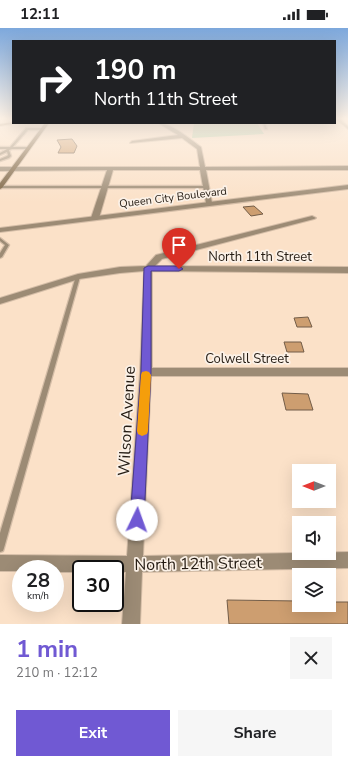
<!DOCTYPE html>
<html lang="en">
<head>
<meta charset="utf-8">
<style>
	:root { --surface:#fff; --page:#f6f6f6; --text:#202124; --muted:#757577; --accent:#7059d3 }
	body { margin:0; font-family:"Nunito Sans",sans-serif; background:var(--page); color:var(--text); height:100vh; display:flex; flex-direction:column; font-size:15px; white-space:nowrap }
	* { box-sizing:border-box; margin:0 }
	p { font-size:13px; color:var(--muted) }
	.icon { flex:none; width:22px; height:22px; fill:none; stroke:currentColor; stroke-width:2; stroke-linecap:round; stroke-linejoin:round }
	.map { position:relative; height:596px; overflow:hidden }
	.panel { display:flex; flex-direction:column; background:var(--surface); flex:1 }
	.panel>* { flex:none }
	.banner { position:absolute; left:12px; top:12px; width:324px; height:84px; border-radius:0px; box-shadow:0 4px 16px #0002; background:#202124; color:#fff; overflow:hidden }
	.needle { width:26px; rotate:270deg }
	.tools { position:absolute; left:292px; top:436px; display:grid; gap:8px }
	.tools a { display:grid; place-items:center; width:44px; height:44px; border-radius:0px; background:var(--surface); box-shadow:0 4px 16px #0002; font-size:20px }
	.speed { position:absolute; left:12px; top:532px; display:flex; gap:8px; font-size:20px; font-weight:700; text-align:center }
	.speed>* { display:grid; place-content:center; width:52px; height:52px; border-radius:50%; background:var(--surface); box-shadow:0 4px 16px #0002; line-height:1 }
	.speed small { font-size:10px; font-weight:400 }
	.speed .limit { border:2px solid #111; border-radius:6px; background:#fff; color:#111 }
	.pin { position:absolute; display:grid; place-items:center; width:34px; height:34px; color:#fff; margin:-41px -17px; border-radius:50% 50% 50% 0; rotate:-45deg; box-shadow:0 0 4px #0007 }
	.pin .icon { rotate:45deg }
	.me { position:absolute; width:44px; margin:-22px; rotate:3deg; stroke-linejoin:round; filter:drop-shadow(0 0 3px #0008) }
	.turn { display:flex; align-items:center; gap:14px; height:84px; padding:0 16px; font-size:18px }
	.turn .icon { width:52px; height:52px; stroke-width:2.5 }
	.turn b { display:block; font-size:28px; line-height:34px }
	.round { display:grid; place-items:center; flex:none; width:42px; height:42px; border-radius:0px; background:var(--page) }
	.head { display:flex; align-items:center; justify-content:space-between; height:68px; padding:0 16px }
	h1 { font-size:24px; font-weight:700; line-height:30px; color:var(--accent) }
	.button { display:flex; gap:8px; margin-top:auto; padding:8px 16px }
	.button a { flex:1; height:46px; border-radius:0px; background:var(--accent); color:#fff; font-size:16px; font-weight:700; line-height:46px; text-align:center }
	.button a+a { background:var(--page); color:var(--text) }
	.status { display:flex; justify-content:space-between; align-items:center; height:28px; padding:0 20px; background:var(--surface); direction:ltr }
	.status svg { height:11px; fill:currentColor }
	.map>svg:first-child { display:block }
	.green { fill:#adcea6 }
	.building { fill:#cd9e70; stroke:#735d48 }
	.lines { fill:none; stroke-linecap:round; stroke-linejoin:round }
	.service-casing { stroke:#d4bda7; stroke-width:2.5 }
	.minor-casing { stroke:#d4bda7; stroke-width:2 }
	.tertiary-casing { stroke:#d4bda7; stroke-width:2 }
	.secondary-casing { stroke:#d4bda7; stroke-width:2 }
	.service { fill:#9c8b75; fill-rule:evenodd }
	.minor { fill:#9c8b75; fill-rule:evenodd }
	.tertiary { fill:#9c8b75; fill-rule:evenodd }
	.secondary { fill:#786040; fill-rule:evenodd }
	.route { fill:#7059d3; stroke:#493a89 }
	.slow { fill:#f59e0b }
	.labels { text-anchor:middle; stroke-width:3.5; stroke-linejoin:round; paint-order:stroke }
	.far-street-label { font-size:11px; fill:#241b12; stroke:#fbf1e7 }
	.street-label { font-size:13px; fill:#241b12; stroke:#fbf1e7 }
	.near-street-label { font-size:16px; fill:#241b12; stroke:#fbf1e7 }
</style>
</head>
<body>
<div class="status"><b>12:11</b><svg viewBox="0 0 49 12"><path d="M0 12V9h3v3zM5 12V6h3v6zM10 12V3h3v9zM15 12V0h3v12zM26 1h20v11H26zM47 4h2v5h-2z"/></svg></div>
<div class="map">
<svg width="348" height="596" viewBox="0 0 348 596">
	<rect width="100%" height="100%" fill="#fbe1c8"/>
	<!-- green -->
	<path class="green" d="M194,95H257L264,106L192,110Z"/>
	<!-- building -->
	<path class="building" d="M72,111L77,118L74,125H58L61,119L57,112Z
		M254,178L263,186L251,188L243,179Z
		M308,289L312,299H297L294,290Z
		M284,314H301L304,324H287Z
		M282,365L308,366L313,382H286Z
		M227,572L299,573V577H329V574H348V596H229Z"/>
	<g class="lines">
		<defs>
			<path id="service" d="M263,95H265L267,101H265Z
				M26,100H43L44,101L43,102H28L13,119H28L29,121H12L9,122L11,128L9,130L0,133V131L7,128L8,127L7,124L0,127V125L7,121H0V119H10Z
				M0,158H207L209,159L207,160H0Z
				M0,210L9,217L2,229L0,230V225L5,217L0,213Z
				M76,248H78L80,249L4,520L3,523L0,524V505Z"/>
			<path id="minor" d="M158,95C171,95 190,111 201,119L205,139L348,138V142H206L212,175L209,177L206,175L200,142H113L99,190L95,192L91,190L107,142L0,143V139H200L197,121L182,110L130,115L132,113L178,107Z
				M312,188L316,190L314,191L162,231L155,238L348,239V245L152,243V340H348V348H151L143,528L348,524V540L142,544L140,596H122L126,544H115V541H81V544H55V541H21V543H0V527L127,528L140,344L144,243L120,245L79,251L0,276V270L78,246L120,239L146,238L156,227Z"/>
			<path id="tertiary" d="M336,91H340L348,98V101Z
				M348,157V161L0,204V200Z"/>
			<path id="secondary" d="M13,94L17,95L0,98V96Z
				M45,95H49L2,160L0,161V155Z"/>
		</defs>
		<!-- service casing -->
		<use href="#service" class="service-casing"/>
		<!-- minor casing -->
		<use href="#minor" class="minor-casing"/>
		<!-- tertiary casing -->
		<use href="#tertiary" class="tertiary-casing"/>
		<!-- secondary casing -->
		<use href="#secondary" class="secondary-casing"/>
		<!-- service -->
		<use href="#service" class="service"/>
		<!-- minor -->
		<use href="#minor" class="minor"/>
		<!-- tertiary -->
		<use href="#tertiary" class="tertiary"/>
		<!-- secondary -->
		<use href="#secondary" class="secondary"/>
	</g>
	<!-- sky -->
	<linearGradient id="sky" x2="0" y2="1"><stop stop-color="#7da8dc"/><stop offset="0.52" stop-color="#fdf2e6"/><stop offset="1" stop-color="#fdf2e6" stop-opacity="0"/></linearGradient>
	<rect width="348" height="174" fill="url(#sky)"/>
	<!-- route -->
	<path class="route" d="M148,238H179L183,241L179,243H151V344L144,492L142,496L137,498L132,496L130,492L141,344L144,240Z"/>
	<!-- slow -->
	<path class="slow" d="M146,343L149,344L151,347L148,403L147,406L142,408L138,406L137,403L141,347L142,344Z"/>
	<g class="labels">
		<!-- far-street labels -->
		<g class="far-street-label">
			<text transform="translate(173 169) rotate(-7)" y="4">Queen City Boulevard</text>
		</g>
		<!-- street labels -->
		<g class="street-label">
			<text x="260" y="233">North 11th Street</text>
			<text x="247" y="335">Colwell Street</text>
		</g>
		<!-- near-street labels -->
		<g class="near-street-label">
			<text transform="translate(126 393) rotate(-87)" y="6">Wilson Avenue</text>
			<text transform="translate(198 535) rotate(-1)" y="6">North 12th Street</text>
		</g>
	</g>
</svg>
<div class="tools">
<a><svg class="needle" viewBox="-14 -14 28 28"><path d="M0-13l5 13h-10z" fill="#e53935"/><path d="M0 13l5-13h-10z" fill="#757577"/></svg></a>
<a><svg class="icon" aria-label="sound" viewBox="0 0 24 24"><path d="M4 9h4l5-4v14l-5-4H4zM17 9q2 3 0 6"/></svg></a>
<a><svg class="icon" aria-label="layers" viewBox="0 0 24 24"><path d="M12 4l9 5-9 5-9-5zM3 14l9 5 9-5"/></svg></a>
</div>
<div class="speed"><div>28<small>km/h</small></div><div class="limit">30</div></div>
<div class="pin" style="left:179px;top:241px;background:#d93025"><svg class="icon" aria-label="arrive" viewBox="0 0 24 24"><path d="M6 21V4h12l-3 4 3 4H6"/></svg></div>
<svg class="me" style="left:137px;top:492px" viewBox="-20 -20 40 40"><circle r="19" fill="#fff"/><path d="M0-13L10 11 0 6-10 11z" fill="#7059d3"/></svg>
<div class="banner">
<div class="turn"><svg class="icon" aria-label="right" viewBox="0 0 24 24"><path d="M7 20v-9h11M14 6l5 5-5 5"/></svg><div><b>190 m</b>North 11th Street</div></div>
</div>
</div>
<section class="panel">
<div class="head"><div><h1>1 min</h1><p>210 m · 12:12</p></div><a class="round"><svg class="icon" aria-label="close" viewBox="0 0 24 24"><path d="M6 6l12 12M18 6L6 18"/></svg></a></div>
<div class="button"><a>Exit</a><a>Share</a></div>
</section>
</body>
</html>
